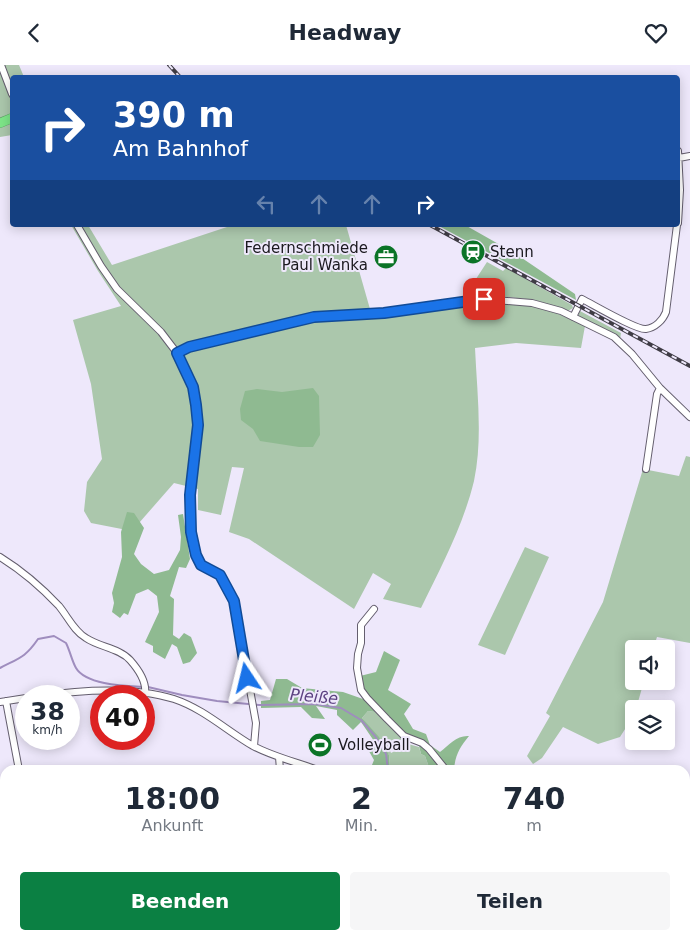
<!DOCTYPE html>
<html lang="de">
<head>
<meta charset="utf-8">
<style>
	:root { --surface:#fff; --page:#f6f6f7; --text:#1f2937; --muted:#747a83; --accent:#0b8043 }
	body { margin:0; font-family:"DejaVu Sans",sans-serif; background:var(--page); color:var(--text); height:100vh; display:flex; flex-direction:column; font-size:19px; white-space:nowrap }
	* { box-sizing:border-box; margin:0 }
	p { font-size:16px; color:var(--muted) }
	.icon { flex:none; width:28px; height:28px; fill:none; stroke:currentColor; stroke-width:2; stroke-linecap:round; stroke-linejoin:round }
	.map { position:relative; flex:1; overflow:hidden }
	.sheet { position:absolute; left:0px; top:700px; width:690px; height:175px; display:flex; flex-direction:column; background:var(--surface); border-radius:15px 15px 0 0; box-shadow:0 2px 12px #0003 }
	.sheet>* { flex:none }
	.top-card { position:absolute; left:10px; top:10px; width:670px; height:152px; border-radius:5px; box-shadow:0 2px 12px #0003; background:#1a4fa0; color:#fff; overflow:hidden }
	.fabs { position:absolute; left:625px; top:575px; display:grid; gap:10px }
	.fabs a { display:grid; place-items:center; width:50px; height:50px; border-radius:5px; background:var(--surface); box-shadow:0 2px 12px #0003; font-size:25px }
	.speed { position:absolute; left:15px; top:620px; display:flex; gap:10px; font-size:25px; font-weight:700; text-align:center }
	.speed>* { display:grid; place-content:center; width:65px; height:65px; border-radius:50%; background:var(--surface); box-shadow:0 2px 12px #0003; line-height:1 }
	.speed small { font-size:12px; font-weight:400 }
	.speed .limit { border:8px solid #d22; background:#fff; color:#111 }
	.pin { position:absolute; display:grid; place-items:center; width:42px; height:42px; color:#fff; margin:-21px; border-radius:10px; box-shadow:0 2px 8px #0006 }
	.me { position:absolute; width:55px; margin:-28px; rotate:350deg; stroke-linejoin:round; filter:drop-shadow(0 0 4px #0008) }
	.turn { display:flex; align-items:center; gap:18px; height:105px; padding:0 20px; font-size:22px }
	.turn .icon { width:65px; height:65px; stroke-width:2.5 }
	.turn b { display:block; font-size:35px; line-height:42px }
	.lanes { display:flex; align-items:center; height:48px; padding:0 20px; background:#0003; justify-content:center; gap:25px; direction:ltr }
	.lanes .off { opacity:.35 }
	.eta { display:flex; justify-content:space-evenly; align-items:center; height:85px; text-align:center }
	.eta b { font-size:30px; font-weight:800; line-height:35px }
	.primary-button { display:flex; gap:10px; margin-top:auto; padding:10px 20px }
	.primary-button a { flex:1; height:58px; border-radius:5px; background:var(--accent); color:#fff; font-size:20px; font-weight:800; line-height:58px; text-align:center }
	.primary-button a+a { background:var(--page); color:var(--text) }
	header { display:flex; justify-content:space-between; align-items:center; height:65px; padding:0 20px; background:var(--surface); font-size:22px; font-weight:800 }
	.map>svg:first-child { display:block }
	.green { fill:#abc7ac }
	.forest { fill:#8fba91 }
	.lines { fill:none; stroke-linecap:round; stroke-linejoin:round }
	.stream { stroke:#9f8dbe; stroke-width:2 }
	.minor-casing { stroke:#645e6e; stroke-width:8 }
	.highway-casing { stroke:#5a9d63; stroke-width:10 }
	.minor { stroke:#fff; stroke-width:6 }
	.highway { stroke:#7de588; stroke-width:9 }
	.rail-casing { stroke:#3f3c45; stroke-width:4 }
	.rail { stroke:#eee8fb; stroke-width:2; stroke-dasharray:5.5; stroke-linecap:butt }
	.route-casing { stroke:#114b97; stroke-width:12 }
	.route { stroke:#1a73e8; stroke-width:9 }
	.labels { text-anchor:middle; stroke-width:4; stroke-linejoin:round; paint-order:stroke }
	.poi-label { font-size:15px; fill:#1a181e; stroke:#eee8fb; text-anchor:start }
	.water-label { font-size:16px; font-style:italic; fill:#5c4281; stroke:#eee8fb }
</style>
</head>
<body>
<header><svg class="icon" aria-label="back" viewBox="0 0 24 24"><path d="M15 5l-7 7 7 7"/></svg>Headway<svg class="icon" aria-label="heart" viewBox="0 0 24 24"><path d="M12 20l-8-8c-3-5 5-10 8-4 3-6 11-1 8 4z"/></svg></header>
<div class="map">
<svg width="690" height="875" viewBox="0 0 690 875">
	<rect width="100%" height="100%" fill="#eee8fb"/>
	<!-- green -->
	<path class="green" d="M0,0H19L24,12H12V70L0,72Z
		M71,160H88L112,200L233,160H346L372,251H388L424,246L477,237L534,241L559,249L585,261L581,283L516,278L475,283C477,327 483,374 474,416C463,461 441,502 421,543L383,534L391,519L373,508L354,544L249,474L229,467L244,403L232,402L221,450L198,445V424L174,418L132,466L91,458L84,446L87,417L102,394L91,319L73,255L121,241L98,206Z
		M487,197L503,206L506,203L572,240L573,243L568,246L535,235L489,230L474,217Z
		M580,246L621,268L620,275L578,251Z
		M686,391L690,392V578L657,572L653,584H634V616H644L636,644H634V650L620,672L598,679L563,662L542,693L533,699L527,691L550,651L546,648L603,537L643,404L679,411Z
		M525,482L549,492L505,590L478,580Z
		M368,646L375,647L419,678L395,674L387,678L391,688L395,686L396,678L401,677L419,682L421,689L425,691L430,705H390L389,690L362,653Z
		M0,775L5,777V863L0,851Z
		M685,843L690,846V875H605L602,870H685Z
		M6,870H68L71,875H6Z"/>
	<!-- forest -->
	<path class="forest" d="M437,160H465L516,189L575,229L576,235Z
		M313,323L319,331L320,370L313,382H299L260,376L253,364L241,355L240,344L245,326L257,324L282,327Z
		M127,447L134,448L144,463L134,489L141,499L154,509L169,505L180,485L181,472L178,450L183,449L190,494L186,503L179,502L170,531L174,534L173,570L179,574L184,568L191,572L197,588L190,597L183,599L177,582L172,579L165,594L153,587V581L145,577L159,547L157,531L148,524L136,529L128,550L124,548L120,553L112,547L114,538L112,528L122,492L121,467Z
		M384,586L400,595L388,625L411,639L404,649L413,664L426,669L430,680L440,687C449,680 457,670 469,671C460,682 455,690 454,705H430L425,691L421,689L418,677L375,647L368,646L362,653L379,672L389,690L390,705H375L372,700L374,695L366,681L374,676L361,657L353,665L337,650V645L316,641L325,654L312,653L301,642L261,643V636L270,635L276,614H287L302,623L343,627L363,634L360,611L376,607Z"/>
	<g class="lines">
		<!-- stream -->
		<path class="stream" d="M0,603C19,593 25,593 38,574L54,571L66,578C70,586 72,596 76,603C86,620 126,621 143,622
			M148,622L182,630L217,636L259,640L315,639L341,643L361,655L375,671L386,689L388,705
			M685,787L690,785"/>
		<defs>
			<path id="minor" d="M1,0L12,29
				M678,86L680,125L678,158
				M679,93L690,91
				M77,160L101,201L117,224L161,267L177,288L193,322L198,361L190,430L191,467L195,490L201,501L220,510L234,536L256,658L254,681
				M573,252L582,234C594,240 636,265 646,264C655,263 663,255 666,247L677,160
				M177,288L189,282L315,252L384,248L484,234L532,238L561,246L614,272L632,289L660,323L690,352
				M646,404L657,329L660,323
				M0,492C21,505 42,523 59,541C68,552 74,566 86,573C99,582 119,583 130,595C138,604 147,616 145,629
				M374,544L361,560V578L358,589L357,603L361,625L367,633L387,654L404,671L422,678L429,684L446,705
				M38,631C80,625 133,621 174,634C204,644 227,666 253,681C274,692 296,697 318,705
				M6,636L19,705
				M0,637L26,633
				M279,692L280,705
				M685,748L690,747
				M311,870L313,875"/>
			<path id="highway" d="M0,58L12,53"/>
		</defs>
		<!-- minor casing -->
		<use href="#minor" class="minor-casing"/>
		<!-- highway casing -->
		<use href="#highway" class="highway-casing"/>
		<!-- minor -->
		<use href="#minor" class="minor"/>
		<!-- highway -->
		<use href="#highway" class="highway"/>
		<defs>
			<path id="rail" d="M169,0L180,12
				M430,160L690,301"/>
		</defs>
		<!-- rail casing -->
		<use href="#rail" class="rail-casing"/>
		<!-- rail -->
		<use href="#rail" class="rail"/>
	</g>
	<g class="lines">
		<defs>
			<path id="route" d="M247,613L234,536L220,510L201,500L196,490L191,467L190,430L198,360L196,340L193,322L177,288L189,282L314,252L384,248L484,234"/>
		</defs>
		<!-- route casing -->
		<use href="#route" class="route-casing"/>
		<!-- route -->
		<use href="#route" class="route"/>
	</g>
	<!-- icons -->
	<defs>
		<symbol id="station-disc" viewBox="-11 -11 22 22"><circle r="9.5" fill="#0b7427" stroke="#eee8fb"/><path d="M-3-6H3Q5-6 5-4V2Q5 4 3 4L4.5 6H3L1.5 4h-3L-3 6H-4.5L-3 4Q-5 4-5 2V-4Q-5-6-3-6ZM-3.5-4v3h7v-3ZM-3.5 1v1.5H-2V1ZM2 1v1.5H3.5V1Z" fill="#fff"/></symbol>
		<symbol id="office-disc" viewBox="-11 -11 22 22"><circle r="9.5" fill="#0b7427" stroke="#eee8fb"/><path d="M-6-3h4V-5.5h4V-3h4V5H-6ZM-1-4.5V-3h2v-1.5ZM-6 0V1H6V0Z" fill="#fff"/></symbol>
		<symbol id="stadium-disc" viewBox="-11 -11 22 22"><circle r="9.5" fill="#0b7427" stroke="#eee8fb"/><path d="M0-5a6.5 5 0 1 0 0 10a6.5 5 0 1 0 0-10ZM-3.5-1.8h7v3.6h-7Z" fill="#fff"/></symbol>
	</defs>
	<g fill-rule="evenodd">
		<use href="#station-disc" x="459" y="173" width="28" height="28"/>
		<use href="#office-disc" x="372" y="178" width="28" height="28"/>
		<use href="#stadium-disc" x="306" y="666" width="28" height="28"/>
	</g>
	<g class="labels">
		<!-- poi labels -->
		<g class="poi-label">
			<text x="368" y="188" text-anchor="end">Federnschmiede<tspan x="368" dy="17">Paul Wanka</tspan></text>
			<text x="490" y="192">Stenn</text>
			<text x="338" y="685">Volleyball</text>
		</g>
		<!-- water labels -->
		<g class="water-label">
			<text transform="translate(314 631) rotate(5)" y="6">Pleiße</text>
		</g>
	</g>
</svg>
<div class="fabs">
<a><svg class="icon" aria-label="sound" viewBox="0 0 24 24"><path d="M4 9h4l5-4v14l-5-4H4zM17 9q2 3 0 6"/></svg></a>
<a><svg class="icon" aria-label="layers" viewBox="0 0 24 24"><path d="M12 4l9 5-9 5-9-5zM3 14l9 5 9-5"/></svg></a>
</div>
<div class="speed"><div>38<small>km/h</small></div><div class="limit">40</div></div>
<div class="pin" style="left:484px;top:234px;background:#d93025"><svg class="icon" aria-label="arrive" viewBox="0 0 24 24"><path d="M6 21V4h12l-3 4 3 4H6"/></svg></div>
<svg class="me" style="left:247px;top:613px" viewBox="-20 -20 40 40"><path d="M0-17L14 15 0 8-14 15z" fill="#1a73e8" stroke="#fff" stroke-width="4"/></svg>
<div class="top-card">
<div class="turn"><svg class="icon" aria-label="right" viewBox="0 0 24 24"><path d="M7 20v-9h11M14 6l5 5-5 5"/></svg><div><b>390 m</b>Am Bahnhof</div></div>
<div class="lanes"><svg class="icon off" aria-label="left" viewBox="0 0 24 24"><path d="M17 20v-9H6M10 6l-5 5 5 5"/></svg><svg class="icon off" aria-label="ahead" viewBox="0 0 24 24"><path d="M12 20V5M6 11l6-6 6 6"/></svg><svg class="icon off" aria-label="ahead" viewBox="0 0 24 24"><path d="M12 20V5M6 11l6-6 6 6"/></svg><svg class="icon" aria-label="right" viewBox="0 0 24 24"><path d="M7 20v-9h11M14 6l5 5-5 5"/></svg></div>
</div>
<section class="sheet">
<div class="eta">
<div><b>18:00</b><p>Ankunft</p></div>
<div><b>2</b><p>Min.</p></div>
<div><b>740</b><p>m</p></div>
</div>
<div class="primary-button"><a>Beenden</a><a>Teilen</a></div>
</section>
</div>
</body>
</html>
